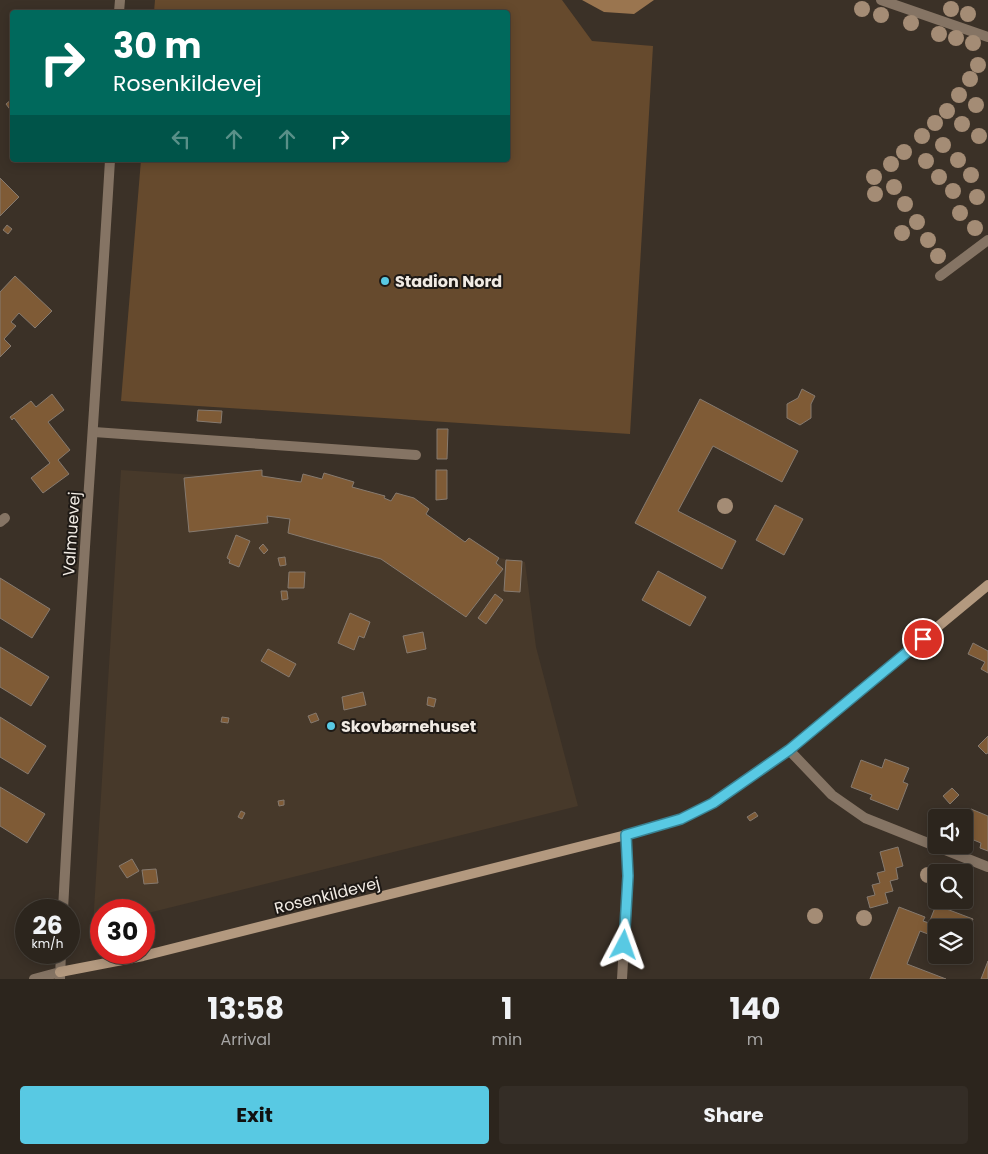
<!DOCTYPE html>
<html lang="en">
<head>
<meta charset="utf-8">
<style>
	:root { --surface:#2c251d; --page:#342d26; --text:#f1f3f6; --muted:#a6a5a4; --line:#48423b; --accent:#58c9e3 }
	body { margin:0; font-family:Poppins,sans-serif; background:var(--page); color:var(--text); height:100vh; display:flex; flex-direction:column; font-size:19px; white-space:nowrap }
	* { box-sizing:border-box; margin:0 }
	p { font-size:16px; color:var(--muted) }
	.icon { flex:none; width:28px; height:28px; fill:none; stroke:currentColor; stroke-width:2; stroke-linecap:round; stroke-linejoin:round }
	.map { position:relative; height:979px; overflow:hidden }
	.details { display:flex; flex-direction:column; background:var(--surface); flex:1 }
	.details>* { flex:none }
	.guide { position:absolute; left:10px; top:10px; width:500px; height:152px; border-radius:5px; box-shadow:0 2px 12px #0003,0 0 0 1px var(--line); background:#00695c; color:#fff; overflow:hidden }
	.buttons { position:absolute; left:928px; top:809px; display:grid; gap:10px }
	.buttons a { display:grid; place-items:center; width:45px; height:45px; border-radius:5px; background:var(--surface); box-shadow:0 2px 12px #0003,0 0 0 1px var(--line); font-size:25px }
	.speed { position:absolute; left:15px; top:899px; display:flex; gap:10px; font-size:25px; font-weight:700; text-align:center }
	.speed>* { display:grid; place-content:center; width:65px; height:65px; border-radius:50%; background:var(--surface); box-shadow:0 2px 12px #0003,0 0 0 1px var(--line); line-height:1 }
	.speed small { font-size:12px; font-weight:400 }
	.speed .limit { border:8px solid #d22; background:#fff; color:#111 }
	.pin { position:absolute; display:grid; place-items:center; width:42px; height:42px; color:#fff; margin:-21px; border:2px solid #fff; border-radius:50%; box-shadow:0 1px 5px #0007 }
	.me { position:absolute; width:55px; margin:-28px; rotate:4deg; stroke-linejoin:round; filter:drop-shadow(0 0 4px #0008) }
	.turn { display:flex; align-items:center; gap:18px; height:105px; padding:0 20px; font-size:22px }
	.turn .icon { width:65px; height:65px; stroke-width:2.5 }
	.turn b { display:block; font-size:35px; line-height:42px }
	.lanes { display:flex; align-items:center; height:48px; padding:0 20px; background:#0003; justify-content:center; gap:25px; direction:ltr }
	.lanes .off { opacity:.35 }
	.eta { display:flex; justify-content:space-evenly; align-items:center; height:85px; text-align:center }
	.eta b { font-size:30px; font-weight:700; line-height:35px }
	.action { display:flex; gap:10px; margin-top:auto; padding:10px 20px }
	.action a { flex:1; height:58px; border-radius:5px; background:var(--accent); color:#111; font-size:20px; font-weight:700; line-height:58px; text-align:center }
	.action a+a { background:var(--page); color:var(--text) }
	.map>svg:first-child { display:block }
	.built { fill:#47392a }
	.green { fill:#664a2d }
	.water { fill:#9a754f }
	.building { fill:#7f5b36; stroke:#867a6f }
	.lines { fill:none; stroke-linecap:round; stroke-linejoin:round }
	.lane { stroke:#857464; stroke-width:10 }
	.street { stroke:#857464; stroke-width:10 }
	.secondary { stroke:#b3997f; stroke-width:10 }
	.tree { fill:#a48c75 }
	.route-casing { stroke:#398394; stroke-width:12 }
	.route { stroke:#58c9e3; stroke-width:9 }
	.poi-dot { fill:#58c9e3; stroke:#1e1915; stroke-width:2 }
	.labels { text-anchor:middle; stroke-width:4; stroke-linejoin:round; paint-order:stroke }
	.poi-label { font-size:16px; font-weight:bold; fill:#f1ebe4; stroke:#1e1915; text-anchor:start }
	.street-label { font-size:16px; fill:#f1ebe4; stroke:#1e1915 }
</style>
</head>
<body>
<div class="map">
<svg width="988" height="979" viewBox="0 0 988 979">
	<rect width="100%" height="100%" fill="#3b3127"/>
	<!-- built -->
	<path class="built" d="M121,470L300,482L303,474L322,479L324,473L354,482L353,487L385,496L384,498L391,501L396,493L414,498L429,509L426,514L465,542L469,538L499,558L525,562L536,647L578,806L144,914V910H101V924L93,926Z"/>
	<!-- green -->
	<path class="green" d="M155,0H562L592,41L653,46L630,434L121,401L141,160H508V12H154Z"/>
	<!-- water -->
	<path class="water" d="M582,0H654L634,14L604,12Z"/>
	<!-- building -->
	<path class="building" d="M12,99V112L6,104Z
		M0,178L19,197L0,216Z
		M7,225L12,229L8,234L3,230Z
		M15,276L52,311L35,328L19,313L11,322L16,326L4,339L11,346L0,357V292Z
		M802,389L815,396L811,404V418L800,425L787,418V404L798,398Z
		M52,394L64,410L48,422L70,450L58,460L69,474L43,493L31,478L50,463L14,418L12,420L10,417L31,401L36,407Z
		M700,399L798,451L782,482L713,446L678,511L736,541L722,569L635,523Z
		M198,410L222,411L221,423L197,421Z
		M437,429H448L447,459H437Z
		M262,470V476L301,482L303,474L322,479L324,473L354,482L352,487L385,496L384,498L391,501L396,493L414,498L429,509L426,514L465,542L469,538L499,558L496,563L503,569L466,617L381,559L288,533L290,519L267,516L268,523L189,532L184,478Z
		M436,470H447V499L436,500Z
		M775,505L803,519L784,555L756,540Z
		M236,535L250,541L239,567L229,563L230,560L227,558Z
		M263,544L268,550L264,554L259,548Z
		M285,557L286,565L280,566L278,558Z
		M506,560L522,561L520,592L504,591Z
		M658,571L706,597L690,626L642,600Z
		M289,572H305L304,588H288Z
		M0,578L50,609L32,638L0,618Z
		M281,591H287L288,599L282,600Z
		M495,594L503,600L486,624L478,618Z
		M350,613L370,622L364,638L359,636L354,650L338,643Z
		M423,632L426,649L407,653L403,636Z
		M973,643L988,651V673L981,669L985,662L968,654Z
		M0,647L49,677L31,706L0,687Z
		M268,649L296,664L289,677L261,661Z
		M363,692L366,705L344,710L342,697Z
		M428,697L436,699L434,707L427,705Z
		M316,713L319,720L311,723L308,716Z
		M0,717L46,746L28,774L0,757Z
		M222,717L229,718L228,723L221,722Z
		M988,736V753L986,754L978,746Z
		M885,759L909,768L903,782L908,784L898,810L870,799L872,795L851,787L861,760L882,768Z
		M0,787L45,814L27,843L0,826Z
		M952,788L959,795L950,804L943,796Z
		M284,800V805L279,806L278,801Z
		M971,809L988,816V851L980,848L981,843L964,836V827Z
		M241,811L245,813L242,819L238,817Z
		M755,812L758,816L750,821L747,817Z
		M898,847L903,866L896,868L898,879L890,881L893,891L885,893L888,903L870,908L867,897L875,895L872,885L880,883L877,873L885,871L880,852Z
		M132,859L139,871L127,878L119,866Z
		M156,869L158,883L144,884L142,870Z
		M936,905L973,919L964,941V928H936V937L920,931L907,964L946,979H870L899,907L925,917L923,921L929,923Z
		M988,961V979H981Z"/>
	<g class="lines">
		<!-- lane -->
		<path class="lane" d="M881,0L988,37
			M94,432L416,455"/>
		<!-- street -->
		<path class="street" d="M119,12L120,0
			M940,276L988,240
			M0,522L5,518
			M789,750L832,795L865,818L988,867
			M63,910C76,660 95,410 110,160
			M34,979L60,972
			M60,979L61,952
			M622,979L628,876L626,835"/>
		<!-- secondary -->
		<path class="secondary" d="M60,972L143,956L626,835L681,819L713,803L789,750L988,585"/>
	</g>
	<!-- trees -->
	<g class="tree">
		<circle cx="862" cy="9" r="8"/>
		<circle cx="951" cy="9" r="8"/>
		<circle cx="968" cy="14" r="8"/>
		<circle cx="881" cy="15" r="8"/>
		<circle cx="911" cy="23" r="8"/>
		<circle cx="939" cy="34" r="8"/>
		<circle cx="956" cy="38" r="8"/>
		<circle cx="973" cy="43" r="8"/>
		<circle cx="978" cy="65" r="8"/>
		<circle cx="970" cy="79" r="8"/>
		<circle cx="959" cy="95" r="8"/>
		<circle cx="976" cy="105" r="8"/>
		<circle cx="947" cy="111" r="8"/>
		<circle cx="935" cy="123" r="8"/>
		<circle cx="962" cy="124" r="8"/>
		<circle cx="922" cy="136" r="8"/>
		<circle cx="979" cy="136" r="8"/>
		<circle cx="943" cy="145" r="8"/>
		<circle cx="904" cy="152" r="8"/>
		<circle cx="958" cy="160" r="8"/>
		<circle cx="926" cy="161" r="8"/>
		<circle cx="891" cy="164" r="8"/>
		<circle cx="971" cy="175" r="8"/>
		<circle cx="874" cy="177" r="8"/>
		<circle cx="939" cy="177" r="8"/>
		<circle cx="894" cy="187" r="8"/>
		<circle cx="953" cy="191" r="8"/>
		<circle cx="875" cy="194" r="8"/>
		<circle cx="977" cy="197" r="8"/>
		<circle cx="905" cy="204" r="8"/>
		<circle cx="960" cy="213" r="8"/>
		<circle cx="917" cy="222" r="8"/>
		<circle cx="975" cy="228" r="8"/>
		<circle cx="902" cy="233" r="8"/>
		<circle cx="928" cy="240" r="8"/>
		<circle cx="938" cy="256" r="8"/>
		<circle cx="725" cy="506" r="8"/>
		<circle cx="928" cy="875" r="8"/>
		<circle cx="815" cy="916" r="8"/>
		<circle cx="864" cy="918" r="8"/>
	</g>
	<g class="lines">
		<defs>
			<path id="route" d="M624,945L628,876L626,835L681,819L713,803L789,750L923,639"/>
		</defs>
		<!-- route casing -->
		<use href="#route" class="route-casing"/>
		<!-- route -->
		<use href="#route" class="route"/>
	</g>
	<!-- markers -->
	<g class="poi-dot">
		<circle cx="385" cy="281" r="5"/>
		<circle cx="331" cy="726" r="5"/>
	</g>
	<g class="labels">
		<!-- poi labels -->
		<g class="poi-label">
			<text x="395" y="287">Stadion Nord</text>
			<text x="341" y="732">Skovbørnehuset</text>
		</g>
		<!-- street labels -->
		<g class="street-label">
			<text transform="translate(71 534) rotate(-86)" y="6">Valmuevej</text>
			<text transform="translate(327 895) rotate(-14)" y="6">Rosenkildevej</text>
		</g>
	</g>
</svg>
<div class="buttons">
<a><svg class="icon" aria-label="sound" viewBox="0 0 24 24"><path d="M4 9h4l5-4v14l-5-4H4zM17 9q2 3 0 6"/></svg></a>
<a><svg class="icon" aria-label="search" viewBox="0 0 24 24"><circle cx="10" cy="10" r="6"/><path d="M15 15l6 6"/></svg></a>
<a><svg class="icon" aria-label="layers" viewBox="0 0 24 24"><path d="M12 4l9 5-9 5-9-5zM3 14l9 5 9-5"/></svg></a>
</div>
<div class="speed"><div>26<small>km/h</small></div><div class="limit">30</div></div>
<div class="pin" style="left:923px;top:639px;background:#d93025"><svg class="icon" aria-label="arrive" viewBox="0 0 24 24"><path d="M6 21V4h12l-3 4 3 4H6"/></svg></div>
<svg class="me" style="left:624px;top:945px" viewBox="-20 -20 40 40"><path d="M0-17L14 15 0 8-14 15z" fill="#58c9e3" stroke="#fff" stroke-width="4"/></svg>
<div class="guide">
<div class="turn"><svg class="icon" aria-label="right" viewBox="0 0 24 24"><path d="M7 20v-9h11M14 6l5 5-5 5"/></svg><div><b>30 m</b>Rosenkildevej</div></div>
<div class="lanes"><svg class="icon off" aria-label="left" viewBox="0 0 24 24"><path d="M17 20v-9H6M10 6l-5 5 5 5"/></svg><svg class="icon off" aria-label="ahead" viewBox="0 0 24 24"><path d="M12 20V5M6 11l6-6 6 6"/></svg><svg class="icon off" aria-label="ahead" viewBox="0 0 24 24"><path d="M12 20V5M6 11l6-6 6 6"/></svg><svg class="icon" aria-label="right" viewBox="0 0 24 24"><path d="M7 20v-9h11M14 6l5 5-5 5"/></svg></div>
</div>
</div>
<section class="details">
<div class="eta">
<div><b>13:58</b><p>Arrival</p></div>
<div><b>1</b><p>min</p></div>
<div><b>140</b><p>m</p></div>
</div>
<div class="action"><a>Exit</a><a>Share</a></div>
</section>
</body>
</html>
